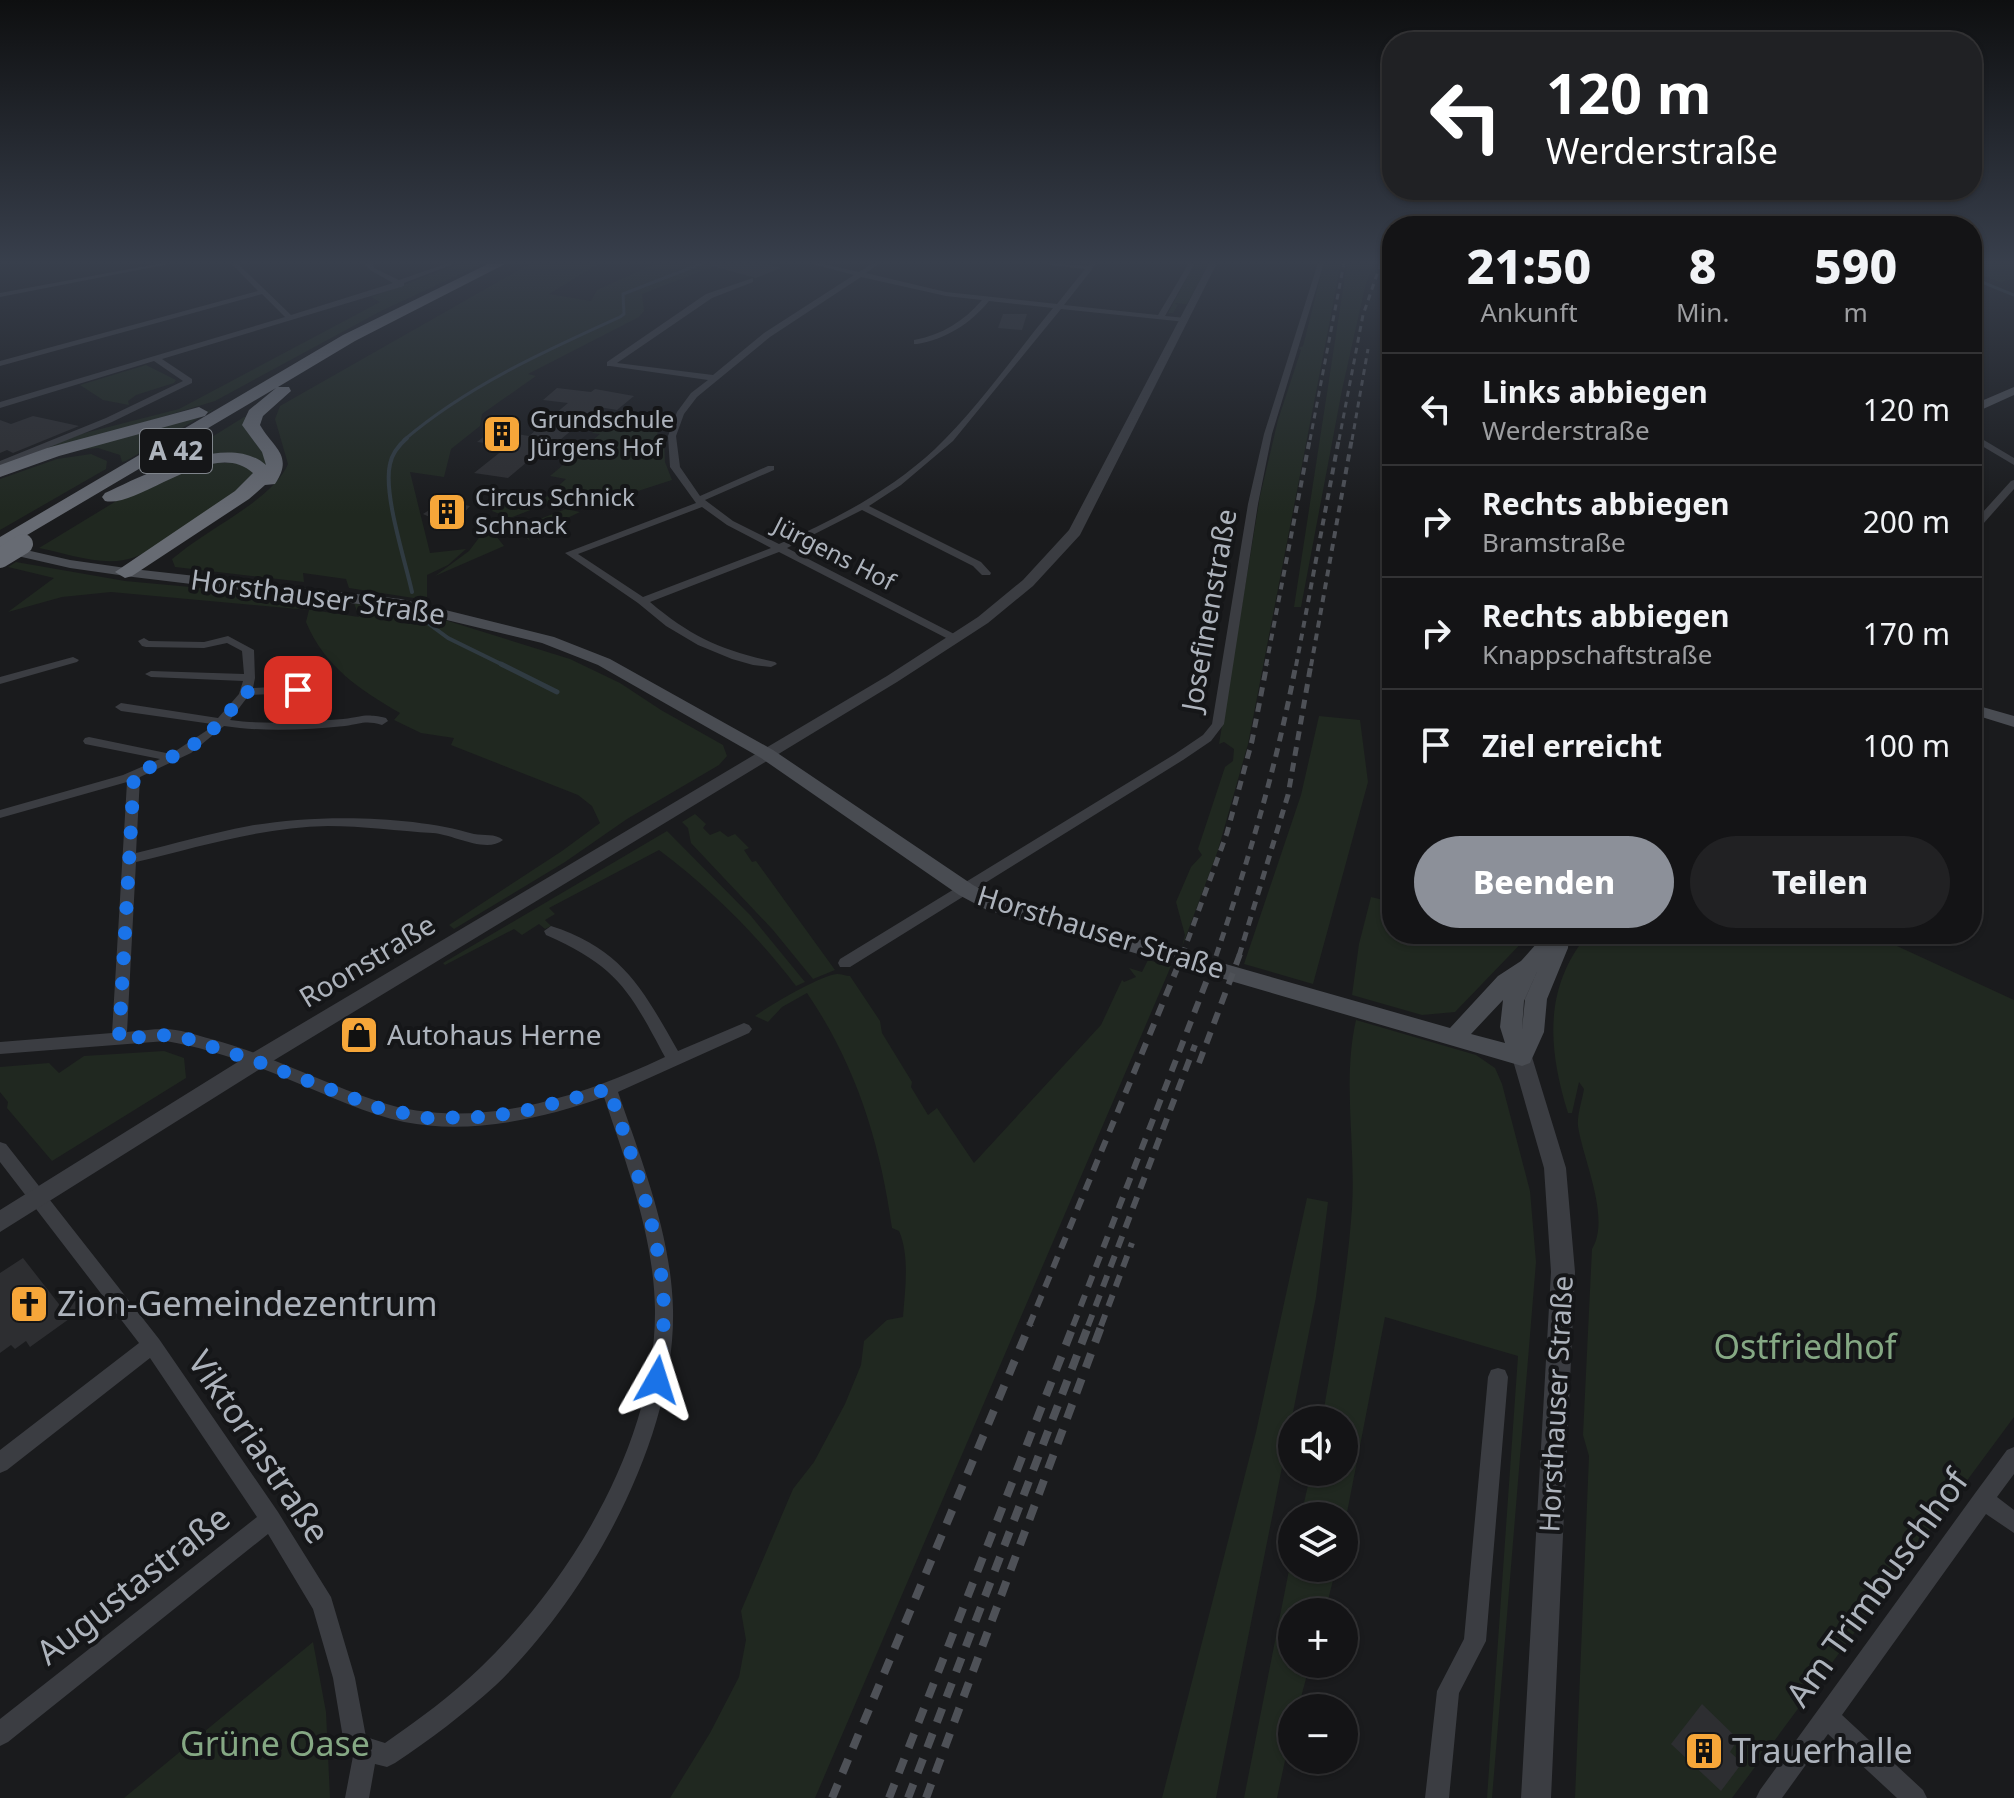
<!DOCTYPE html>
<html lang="de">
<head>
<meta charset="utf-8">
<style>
	:root { --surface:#141416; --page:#212123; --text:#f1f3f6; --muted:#9d9ea1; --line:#333335; --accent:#8c9099 }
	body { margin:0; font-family:"Noto Sans",sans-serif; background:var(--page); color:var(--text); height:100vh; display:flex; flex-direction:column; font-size:30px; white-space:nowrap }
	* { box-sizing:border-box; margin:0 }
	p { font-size:26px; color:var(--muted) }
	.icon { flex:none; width:44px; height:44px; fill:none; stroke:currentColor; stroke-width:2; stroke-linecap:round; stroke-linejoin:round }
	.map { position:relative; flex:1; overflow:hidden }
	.details { position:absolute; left:1382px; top:216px; width:600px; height:728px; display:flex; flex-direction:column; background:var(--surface); border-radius:32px; box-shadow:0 2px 6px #0004,0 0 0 2px var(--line) }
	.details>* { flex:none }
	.guide { position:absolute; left:1382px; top:32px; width:600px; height:168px; border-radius:32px; box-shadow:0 2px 6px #0004,0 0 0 2px var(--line); background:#202124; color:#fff; overflow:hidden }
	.controls { position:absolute; left:1278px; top:1406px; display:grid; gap:16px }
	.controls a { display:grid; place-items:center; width:80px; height:80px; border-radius:50%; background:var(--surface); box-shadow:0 2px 6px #0004,0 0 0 2px var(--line); font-size:40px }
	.pin { position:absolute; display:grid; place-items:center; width:68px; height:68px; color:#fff; margin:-34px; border-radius:16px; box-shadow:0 4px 12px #0006 }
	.me { position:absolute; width:88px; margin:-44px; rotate:6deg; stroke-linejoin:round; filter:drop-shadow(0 0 6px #0008) }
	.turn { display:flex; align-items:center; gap:28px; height:168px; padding:0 32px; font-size:36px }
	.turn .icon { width:104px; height:104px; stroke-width:2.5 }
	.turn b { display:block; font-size:56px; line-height:68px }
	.eta { display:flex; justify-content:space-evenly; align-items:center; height:136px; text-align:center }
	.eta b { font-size:48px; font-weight:800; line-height:56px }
	.cta { display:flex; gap:16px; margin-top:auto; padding:16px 32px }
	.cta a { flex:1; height:92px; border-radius:48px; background:var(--accent); color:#fff; font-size:32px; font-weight:800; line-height:92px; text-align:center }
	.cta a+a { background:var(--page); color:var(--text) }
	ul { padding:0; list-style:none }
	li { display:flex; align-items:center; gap:24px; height:112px; padding:0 32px; border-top:2px solid var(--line) }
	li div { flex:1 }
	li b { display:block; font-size:30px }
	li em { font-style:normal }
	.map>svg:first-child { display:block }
	.green { fill:#202820 }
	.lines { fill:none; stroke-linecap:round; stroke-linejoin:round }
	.stream-far2 { stroke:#303b42; stroke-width:3 }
	.stream-far1 { stroke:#303b42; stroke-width:4 }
	.stream { stroke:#303b42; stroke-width:5 }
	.building { fill:#2d2e31 }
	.minor { fill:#3b3d42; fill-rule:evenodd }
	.tertiary { fill:#3b3d42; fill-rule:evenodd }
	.secondary { fill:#494c52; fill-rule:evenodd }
	.motorway { fill:#676b73; fill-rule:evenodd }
	.rail-far4 { stroke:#4e5157; stroke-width:3; stroke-dasharray:6 5; stroke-linecap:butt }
	.rail-far3 { stroke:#4e5157; stroke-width:4; stroke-dasharray:7 6; stroke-linecap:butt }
	.rail-far2 { stroke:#4e5157; stroke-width:5; stroke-dasharray:9 7; stroke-linecap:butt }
	.rail-far1 { stroke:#4e5157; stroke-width:6; stroke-dasharray:12 9; stroke-linecap:butt }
	.rail { stroke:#4e5157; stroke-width:8; stroke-dasharray:15 12; stroke-linecap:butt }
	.motorway-bridge { stroke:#676b73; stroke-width:20 }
	.route { stroke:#1a73e8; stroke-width:14; stroke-dasharray:0 25.2 }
	.labels { text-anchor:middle; stroke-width:8; stroke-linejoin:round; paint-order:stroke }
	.far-poi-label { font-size:24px; fill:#adb3bc; stroke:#151618; text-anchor:start }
	.far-street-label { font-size:24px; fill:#adb3bc; stroke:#151618 }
	.shield { fill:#151618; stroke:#7f848b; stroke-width:2 }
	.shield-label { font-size:26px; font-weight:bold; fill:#adb3bc }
	.street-label { font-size:28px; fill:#adb3bc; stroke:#151618 }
	.poi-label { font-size:28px; fill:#adb3bc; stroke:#151618; text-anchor:start }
	.near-poi-label { font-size:34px; fill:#adb3bc; stroke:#151618; text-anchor:start }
	.near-park-label { font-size:34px; fill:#85a884; stroke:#151618 }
	.near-street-label { font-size:34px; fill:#adb3bc; stroke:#151618 }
</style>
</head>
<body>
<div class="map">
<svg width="2014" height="1798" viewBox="0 0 2014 1798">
	<rect width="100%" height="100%" fill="#1a1b1d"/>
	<!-- green -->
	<path class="green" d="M462,263H484L381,311L215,401L0,466L81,434L179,409L380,302L371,297Z
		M531,263H600L549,294L591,301L597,290L657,263H723L642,294L644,311L639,317L528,374L536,376L482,414L480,426L451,449L444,477L410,472L430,553L466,549L448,565L427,575V597L420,599L349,588L346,579L303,573L304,582L175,567L172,559L181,552C210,528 274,498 288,464L275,419L280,406Z
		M1195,263H1209L1187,304L1174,303L1178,305L1173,313H1168Z
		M1324,263H1341L1248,744L1218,850L1182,947L1185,935L1176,902L1191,867L1202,855L1198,849L1225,767L1233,761L1234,749L1224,742L1219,744L1260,496L1278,420L1301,350L1299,348L1303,346Z
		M1347,263H1374L1365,287L1342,390L1301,607H1294Z
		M1972,263H2014V279L1999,282L1972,271Z
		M146,365L176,380L174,383L136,395L128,401L129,405L103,400L80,385Z
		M214,409L126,461L122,462L120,455L98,448L65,451Z
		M621,415L661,420L656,439H664L665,462L672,480L607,501L564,497L510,518L492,511L498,501L519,495L545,498L566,479L550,476L600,434L592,433L609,419Z
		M244,417H249L269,453L271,470L243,458L149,476Z
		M91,454L107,461L106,469L0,530V479L57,459Z
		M211,463H238L254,472L250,484C219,504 158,554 124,560C97,565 65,553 39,548L141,486Z
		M566,509L580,512L528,537L530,541L516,528Z
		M488,526L504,546L435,576L469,551Z
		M16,562L125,581L309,598L312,610L359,617L354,603L448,621L570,659L620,683L661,710L723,745L727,756L719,765L627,819L565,862L454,929L449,925L562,851L600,823L592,806L578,795L451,745L454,738L421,733L394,720L400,713C360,690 324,666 306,622L309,610L111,592L62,597L8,612L54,578L8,567Z
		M1319,716L1360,720L1368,782L1313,984L1244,964L1301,795Z
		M695,814L706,824L703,828L710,835L720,831L728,837L735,834L749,848L744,850L752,862L756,861L835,970L813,979L773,930L691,843L688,828L682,822Z
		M667,831L751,916L805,982L796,986C756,934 711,889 659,850L549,908L555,914L545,920L551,926L545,929L539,924L522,935L514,929L445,965L443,963Z
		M1371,897L1392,902V934H1530L1455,1012L1422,1015L1352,995L1359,944Z
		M1588,934H1871L2014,1000V1417L1732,1798H1575L1589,1456L1583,1435L1592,1249C1611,1218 1583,1160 1578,1126C1577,1115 1582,1101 1584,1089L1579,1082L1572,1113H1568C1548,1049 1543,988 1588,934Z
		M1148,960L1171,966L815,1798H670L710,1733L739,1677L746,1640L741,1611L793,1489L814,1462L845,1404L861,1365L864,1341L887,1320L903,1317C905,1290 910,1256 899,1231L892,1228C880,1142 856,1065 807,993L782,1007L768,1022L755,1016C771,1005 819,976 837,974C842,974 846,976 850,976L880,1021L882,1033L912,1082L911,1087L928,1115L937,1108L974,1163L1101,1025L1122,980L1124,982L1136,977L1129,968L1142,972Z
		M1356,1020L1476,1055L1495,1068L1502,1084L1530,1191L1536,1262L1492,1798H1487L1518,1356L1385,1317L1344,1528V1516H1301L1311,1472H1344V1420H1322C1334,1350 1347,1279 1352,1208C1356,1146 1342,1081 1356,1020Z
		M164,1051L184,1058L186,1078L52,1161L7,1108L8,1102L0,1092V1067L49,1063L59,1073L84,1056Z
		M1307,1198L1328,1202L1316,1297L1216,1798H1162L1256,1432Z
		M1292,1555V1568H1336L1325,1612H1292V1664H1310L1298,1708H1292V1728L1277,1798H1244Z
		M313,1642L326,1712L330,1798H124Z"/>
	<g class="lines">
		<!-- stream-far2 -->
		<path class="stream-far2" d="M1972,278L2014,295
			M404,440C467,386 545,351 620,317L624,314L623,294L703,263"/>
		<!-- stream-far1 -->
		<path class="stream-far1" d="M407,438C400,444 392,454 390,464C383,494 405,560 412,592
			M425,621L448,638L505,666"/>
		<!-- stream -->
		<path class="stream" d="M501,664L557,692"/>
	</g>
	<!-- building -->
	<path class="building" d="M713,262H759L781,268L756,278L712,266Z
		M1003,314H1027L1022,330L998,328Z
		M557,388L591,392L595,389L634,396L617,410L599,407L560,440L584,443L570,455L540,451L508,478L474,473L508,446L477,442L492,430L529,436L568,403L543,400Z
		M33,416L79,426L13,453L7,450L0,453V420L11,424Z
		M449,502L470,506L463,514L449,520L434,519L423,514L434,507Z
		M23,1258L62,1308L74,1299L83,1309L30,1347L26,1341L15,1349L11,1345L0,1353V1273Z
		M1702,1704L1738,1739L1730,1752L1742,1763L1721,1791L1671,1744Z"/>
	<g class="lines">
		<!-- minor -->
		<path class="minor" d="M162,263H174L0,297V293Z
			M231,263H237L291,315L393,283L370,270L365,265L368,263H375L373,265L374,268L399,280L448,263H456L404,283V286L162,359L192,379V383L112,422L0,467V461L106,418L183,381L154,361L0,408V402L285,317L262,294L0,366V361L258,291Z
			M809,263H819L859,272L873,263H880L866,273L946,292L1057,304L1085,269L1050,265L1047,263L1088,266L1091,263H1097L1064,305L1158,315L1189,263H1195L1165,316L1186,318V322L1061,309L953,441L901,485L869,506L981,562L991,573L990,575H982L973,566L862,510L787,548L960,637V641H952L779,552L650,602C691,637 723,651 775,662L777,664L771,667L753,665L732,659L698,645L666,626L638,603L565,553L696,503L670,467L668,436L677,412L691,393L708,380L610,366H607V362L706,294L753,278V282L712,298L617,363L713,375L764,333L854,275ZM861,277L946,296L982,300C964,321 942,335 914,340V344H917C946,339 970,324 989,301L1053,308C1016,353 977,409 935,449C891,490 835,520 779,544L733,521L705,500L774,470V466H768L700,496L680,467L676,436L684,414L697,397L770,337ZM702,507L727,525L771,548L643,597L578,554Z
			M1318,263H1324L1272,434L1258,504L1224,724L1211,741L1183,760L850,967H840L838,963L840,959L1175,754L1203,735L1212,724L1248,504L1264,434Z
			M1972,433L2014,458V465L1972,440Z
			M2014,480V489L1976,532L1972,533V524L2011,481Z
			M228,636L254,650L255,678L253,688L324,684L330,688L324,692L249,695L230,720C266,725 307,722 343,719C364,717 363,713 386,718L388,721L382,725C365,720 361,724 345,726C306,730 263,732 224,726L191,753L140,777L136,853C174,844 211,833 249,826C314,814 411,815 474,834C484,836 495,833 503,840C486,854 452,834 433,833C398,831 363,826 328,826C263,827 199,847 136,862L127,1032C139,1031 152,1029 164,1029C179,1029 196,1035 211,1039C268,1054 321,1082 377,1101C472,1133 578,1098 665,1057C629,990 618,967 546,935L544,931L551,926C623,949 643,990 678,1051L744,1023L749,1025L752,1029L749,1033L618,1092C642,1162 671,1234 673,1309C676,1439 588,1596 496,1685C464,1714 431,1739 395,1763L387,1767L375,1764L369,1798H345L353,1756L348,1752L344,1744L333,1678L313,1609L268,1534L8,1742L0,1746V1719L257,1517L150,1358L7,1470L0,1473V1450L139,1343L0,1162V1142L6,1144L159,1339L278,1512L331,1597L355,1678L366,1737L385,1743C418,1720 451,1696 480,1668C572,1580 656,1440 655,1310C654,1236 627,1166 604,1097C542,1119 470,1135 404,1122C366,1114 330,1096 295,1082C253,1064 211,1049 166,1041L0,1054V1042L112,1033L127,782L0,818V810L123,775L160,759L85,744L83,741L85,738L89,737L171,754L209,729L212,724L121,711L115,707L121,703L218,718L239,694L243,681L151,677L145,674L151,671L244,674L242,651L227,643L204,648L146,647L142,646L138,641L144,638L149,641L204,642Z
			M73,657L79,660L77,662L0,684V677Z
			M1498,1368L1505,1370L1508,1377L1486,1641L1459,1693L1449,1798H1425L1437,1691L1464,1639L1488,1377L1491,1370Z
			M2014,1447V1474L1997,1497L2014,1510V1533L1986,1514L1842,1715L1923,1790L1927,1798H1897L1828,1734L1782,1798H1756L1760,1790L1976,1492L2007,1450Z"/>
		<!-- tertiary -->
		<path class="tertiary" d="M1209,263H1217L1080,535L1033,586L988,623L897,682L263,1067L0,1232V1210L249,1055L887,676L978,617L1023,580L1069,530Z
			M1522,1049L1529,1051L1532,1057L1566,1168L1575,1272L1551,1798H1521L1551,1272L1544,1168L1512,1057L1515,1051Z"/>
		<!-- secondary -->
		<path class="secondary" d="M2014,387V395L1972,414V405Z
			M0,544L70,560L133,569L401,599L554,637L610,659L773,750L973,885L1001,900L1450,1028L1498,976L1521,961L1545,934H1569L1568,948L1547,999L1544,1032L1530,1063L1522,1066L987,910L959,895L761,758L598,665L542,643L401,609L133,577L70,568L0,552ZM1540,965L1525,999L1522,1029L1524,1001ZM1503,1000L1500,1027L1505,1043L1471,1034Z
			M1972,704L2014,716V727L1972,714Z"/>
		<!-- motorway -->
		<path class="motorway" d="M490,263H507L355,341L278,387H289L291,391L263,416L260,425C274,449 294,455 275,484L265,485L249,499L132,576L125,578L115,572L235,491L253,473C213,436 138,509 105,501L102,497L105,493C144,475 228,431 266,465L262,452L242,425L249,410L276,388L0,551V537L343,335Z
			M199,407L208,412L205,416L59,456L0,477V465L47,448Z"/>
		<!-- rail-far4 -->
		<path class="rail-far4" d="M1310,440L1344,263
			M1339,440L1363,315L1381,263
			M1352,440L1368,349"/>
		<!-- rail-far3 -->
		<path class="rail-far3" d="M1266,666L1310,438
			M1296,666L1339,438
			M1311,666L1352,438"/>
		<!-- rail-far2 -->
		<path class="rail-far2" d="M1182,956L1227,833L1252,741L1267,664
			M1216,956C1249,859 1277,764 1296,664
			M1239,956L1288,795L1311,664"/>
		<!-- rail-far1 -->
		<path class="rail-far1" d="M1199,1063L1240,954
			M1029,1326L1183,954
			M1073,1326L1217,954
			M1088,1326L1195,1045
			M1101,1326L1132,1243"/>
		<!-- rail -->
		<path class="rail" d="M832,1798L1030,1324
			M889,1798L1074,1324
			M908,1798L1089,1324
			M926,1798L1102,1324"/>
		<!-- motorway-bridge -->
		<path class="motorway-bridge" d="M0,558L23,544"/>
	</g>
	<!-- sky -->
	<linearGradient id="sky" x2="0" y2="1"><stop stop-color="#0e0f10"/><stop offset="0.51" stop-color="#383f4c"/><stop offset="1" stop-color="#383f4c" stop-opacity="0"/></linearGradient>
	<rect width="2014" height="514" fill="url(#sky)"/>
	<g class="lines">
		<!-- route -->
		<path class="route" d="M298,690L245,692C210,740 188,751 134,774L119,1039L166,1035L182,1037L256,1061L379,1108L428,1118L485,1117L524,1111L609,1089C633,1161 662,1234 664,1311C664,1334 659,1357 657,1380"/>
	</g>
	<!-- icons -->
	<defs>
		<symbol id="building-square" viewBox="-11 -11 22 22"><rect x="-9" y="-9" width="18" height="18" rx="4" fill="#f6a639" stroke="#151618"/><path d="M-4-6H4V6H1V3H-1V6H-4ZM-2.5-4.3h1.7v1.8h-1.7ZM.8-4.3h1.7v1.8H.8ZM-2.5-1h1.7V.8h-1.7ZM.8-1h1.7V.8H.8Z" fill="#111"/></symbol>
		<symbol id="shop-square" viewBox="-11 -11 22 22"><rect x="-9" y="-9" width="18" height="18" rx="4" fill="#f6a639" stroke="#151618"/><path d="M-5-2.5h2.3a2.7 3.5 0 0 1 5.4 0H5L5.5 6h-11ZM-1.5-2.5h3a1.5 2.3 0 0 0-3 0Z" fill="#111"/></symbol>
		<symbol id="church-square" viewBox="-11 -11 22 22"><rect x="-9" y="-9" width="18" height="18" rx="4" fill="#f6a639" stroke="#151618"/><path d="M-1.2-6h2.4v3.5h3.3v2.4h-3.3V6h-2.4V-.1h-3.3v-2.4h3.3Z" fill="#111"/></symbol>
	</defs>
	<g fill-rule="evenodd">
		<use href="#building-square" x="480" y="412" width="44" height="44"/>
		<use href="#building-square" x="425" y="490" width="44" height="44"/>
		<use href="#shop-square" x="337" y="1013" width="44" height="44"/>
		<use href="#church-square" x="7" y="1282" width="44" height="44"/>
		<use href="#building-square" x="1682" y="1729" width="44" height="44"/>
	</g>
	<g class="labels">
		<!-- far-poi labels -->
		<g class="far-poi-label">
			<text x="530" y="428">Grundschule<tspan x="530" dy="28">Jürgens Hof</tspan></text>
			<text x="475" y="506">Circus Schnick<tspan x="475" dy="28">Schnack</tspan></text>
		</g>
		<!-- far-street labels -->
		<g class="far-street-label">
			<text transform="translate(834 554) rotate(27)" y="8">Jürgens Hof</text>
		</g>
		<!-- shield labels -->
		<rect class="shield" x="140" y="429" width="72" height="44" rx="6"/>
		<g class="shield-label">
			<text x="176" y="460">A 42</text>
		</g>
		<!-- street labels -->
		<g class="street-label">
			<text transform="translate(318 597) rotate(8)" y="10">Horsthauser Straße</text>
			<text transform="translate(1209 610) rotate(-80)" y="10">Josefinenstraße</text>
			<text transform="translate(1101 932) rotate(17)" y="10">Horsthauser Straße</text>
			<text transform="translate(367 961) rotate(-31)" y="10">Roonstraße</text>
			<text transform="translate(1556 1404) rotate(-87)" y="10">Horsthauser Straße</text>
		</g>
		<!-- poi labels -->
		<g class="poi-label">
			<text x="387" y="1045">Autohaus Herne</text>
		</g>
		<!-- near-poi labels -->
		<g class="near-poi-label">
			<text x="57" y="1316">Zion-Gemeindezentrum</text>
			<text x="1732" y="1763">Trauerhalle</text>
		</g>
		<!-- near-park labels -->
		<g class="near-park-label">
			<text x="1805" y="1359">Ostfriedhof</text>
			<text x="275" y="1756">Grüne Oase</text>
		</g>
		<!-- near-street labels -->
		<g class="near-street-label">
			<text transform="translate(259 1447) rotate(56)" y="12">Viktoriastraße</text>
			<text transform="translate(133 1585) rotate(-38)" y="12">Augustastraße</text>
			<text transform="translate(1877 1588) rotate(-54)" y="12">Am Trimbuschhof</text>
		</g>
	</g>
</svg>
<div class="controls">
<a><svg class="icon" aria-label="sound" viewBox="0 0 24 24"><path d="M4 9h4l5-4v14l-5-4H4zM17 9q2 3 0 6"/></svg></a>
<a><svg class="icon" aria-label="layers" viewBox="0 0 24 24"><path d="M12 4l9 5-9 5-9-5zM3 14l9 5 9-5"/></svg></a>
<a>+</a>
<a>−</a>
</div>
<div class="pin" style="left:298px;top:690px;background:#d93025"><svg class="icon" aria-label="arrive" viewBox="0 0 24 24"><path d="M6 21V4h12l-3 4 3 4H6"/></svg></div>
<svg class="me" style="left:657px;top:1380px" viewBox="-20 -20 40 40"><path d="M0-17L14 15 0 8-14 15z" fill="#1a73e8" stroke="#fff" stroke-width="4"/></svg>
<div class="guide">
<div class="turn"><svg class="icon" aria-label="left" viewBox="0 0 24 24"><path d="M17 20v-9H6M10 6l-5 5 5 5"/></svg><div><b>120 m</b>Werderstraße</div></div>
</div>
<section class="details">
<div class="eta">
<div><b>21:50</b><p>Ankunft</p></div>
<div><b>8</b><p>Min.</p></div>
<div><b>590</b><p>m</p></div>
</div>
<ul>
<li><svg class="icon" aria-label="left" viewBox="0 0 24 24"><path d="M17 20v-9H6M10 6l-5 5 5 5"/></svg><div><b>Links abbiegen</b><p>Werderstraße</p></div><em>120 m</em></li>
<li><svg class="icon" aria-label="right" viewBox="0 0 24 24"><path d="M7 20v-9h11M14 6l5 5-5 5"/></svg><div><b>Rechts abbiegen</b><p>Bramstraße</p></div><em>200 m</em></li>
<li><svg class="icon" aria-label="right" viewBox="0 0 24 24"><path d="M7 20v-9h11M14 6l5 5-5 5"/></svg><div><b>Rechts abbiegen</b><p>Knappschaftstraße</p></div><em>170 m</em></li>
<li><svg class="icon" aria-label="arrive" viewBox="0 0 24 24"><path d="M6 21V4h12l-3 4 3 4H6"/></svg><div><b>Ziel erreicht</b></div><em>100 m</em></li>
</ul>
<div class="cta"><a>Beenden</a><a>Teilen</a></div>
</section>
</div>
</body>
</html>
